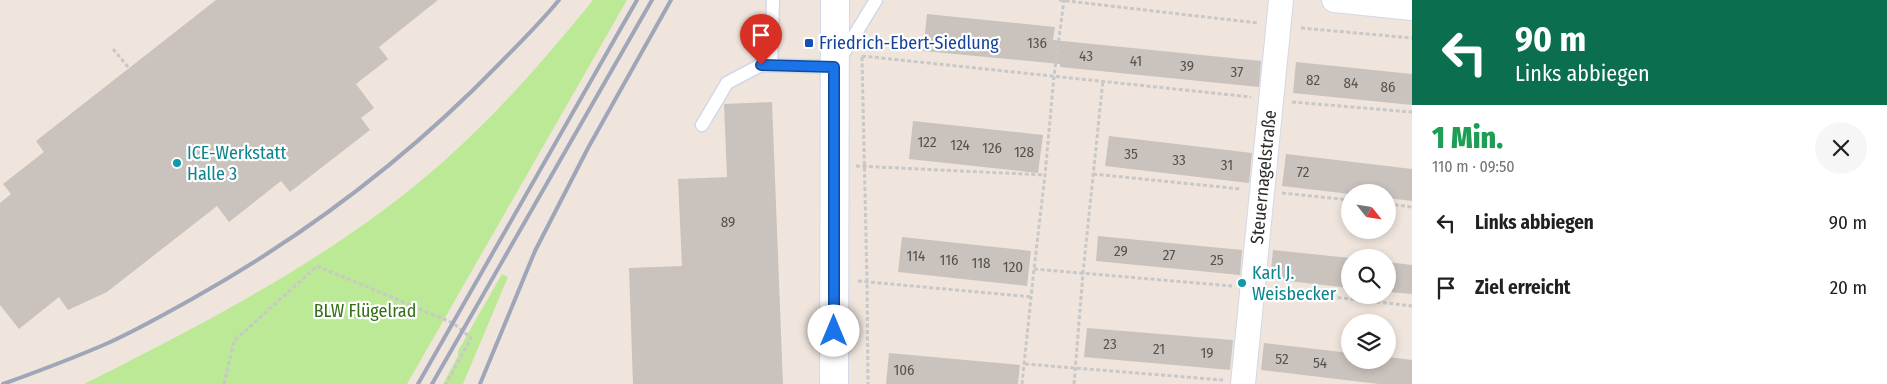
<!DOCTYPE html>
<html lang="de">
<head>
<meta charset="utf-8">
<style>
	:root { --surface:#fff; --page:#f6f6f6; --text:#202124; --muted:#757577 }
	body { margin:0; font-family:"Fira Sans Condensed",sans-serif; background:var(--page); color:var(--text); height:100vh; display:flex; flex-direction:column; font-size:19px; white-space:nowrap }
	* { box-sizing:border-box; margin:0 }
	p { font-size:16px; color:var(--muted) }
	.icon { flex:none; width:28px; height:28px; fill:none; stroke:currentColor; stroke-width:2; stroke-linecap:round; stroke-linejoin:round }
	.map { position:relative; flex:1; overflow:hidden }
	.side { display:flex; flex-direction:column; background:var(--surface); width:475px }
	.side>* { flex:none }
	.banner { background:#0b6e4f; color:#fff; overflow:hidden }
	.needle { width:32px; rotate:120deg }
	.controls { position:absolute; left:1341px; top:184px; display:grid; gap:10px }
	.controls a { display:grid; place-items:center; width:55px; height:55px; border-radius:50%; background:var(--surface); box-shadow:0 2px 8px #0003; font-size:25px }
	.pin { position:absolute; display:grid; place-items:center; width:42px; height:42px; color:#fff; margin:-51px -21px; border-radius:50% 50% 50% 0; rotate:-45deg; box-shadow:0 0 5px #0007 }
	.pin .icon { rotate:45deg }
	.me { position:absolute; width:55px; margin:-28px; rotate:0deg; stroke-linejoin:round; filter:drop-shadow(0 0 4px #0008) }
	.turn { display:flex; align-items:center; gap:18px; height:105px; padding:0 20px; font-size:22px }
	.turn .icon { width:65px; height:65px; stroke-width:2.5 }
	.turn b { display:block; font-size:35px; line-height:42px }
	.round { display:grid; place-items:center; flex:none; width:52px; height:52px; border-radius:26px; background:var(--page) }
	.headline { display:flex; align-items:center; justify-content:space-between; height:85px; padding:0 20px }
	h1 { font-size:30px; font-weight:800; line-height:38px; color:#1e9e55 }
	ul { padding:0; list-style:none }
	li { display:flex; align-items:center; gap:15px; height:65px; padding:0 20px }
	li div { flex:1 }
	li b { display:block; font-size:19px }
	li em { font-style:normal }
	main { display:flex; flex:1; min-height:0 }
	.map>svg:first-child { display:block }
	.green { fill:#bce996 }
	.building { fill:#cac2bd }
	.lines { fill:none; stroke-linecap:round; stroke-linejoin:round }
	.service-casing { stroke:#d2d8e6; stroke-width:15 }
	.minor-casing { stroke:#d2d8e6; stroke-width:26 }
	.tertiary-casing { stroke:#d2d8e6; stroke-width:30 }
	.path { stroke:#c8c8c8; stroke-width:3; stroke-dasharray:4 2.5; stroke-linecap:butt }
	.service { stroke:#fff; stroke-width:12 }
	.minor { stroke:#fff; stroke-width:24 }
	.tertiary { stroke:#fff; stroke-width:28 }
	.rail { stroke:#9fa6b8; stroke-width:4 }
	.route-casing { stroke:#114b97; stroke-width:12 }
	.route { stroke:#1a73e8; stroke-width:9 }
	.transit-dot { fill:#1a4fb4; stroke:#fff; stroke-width:2 }
	.culture-dot { fill:#0f9aa8; stroke:#fff; stroke-width:2 }
	.labels { text-anchor:middle; stroke-width:4.5; stroke-linejoin:round; paint-order:stroke }
	.number-label { font-size:15px; fill:#545250 }
	.transit-label { font-size:18px; fill:#164399; stroke:#fff; text-anchor:start }
	.culture-label { font-size:18px; fill:#0d838f; stroke:#fff; text-anchor:start }
	.street-label { font-size:18px; fill:#2c2c2c; stroke:#fff }
	.park-label { font-size:18px; fill:#337015; stroke:#fff }
</style>
</head>
<body>
<main>
<div class="map">
<svg width="1412" height="384" viewBox="0 0 1412 384">
	<rect width="100%" height="100%" fill="#efe5dd"/>
	<!-- green -->
	<path class="green" d="M593,0H627L407,384H84C209,321 338,255 444,161C499,112 547,57 593,0Z
		M502,274L508,277L463,384H443L458,356V351Z"/>
	<!-- building -->
	<path class="building" d="M216,0H438L379,47L388,59L356,84L374,108L361,118L370,130L290,192L281,181L229,222L217,206L107,292L68,310L59,297L19,329L0,305V203L11,194L3,184L44,152L36,141Z
		M927,14L1055,27L1053,40L1261,61L1259,87L1060,67V64L923,51Z
		M1296,62L1412,74V105L1293,93Z
		M772,102L783,384H633L629,268L682,266L678,179L727,177L724,104Z
		M913,121L1043,135L1038,173L909,159Z
		M1109,136L1252,153L1249,183L1105,166Z
		M1286,154L1412,169V201L1388,198V192L1350,194L1282,186Z
		M1098,236L1242,250L1240,275L1096,261Z
		M902,237L1031,251L1027,286L898,272Z
		M1273,250L1350,258V288L1270,279Z
		M1388,262L1412,265V294L1388,292Z
		M1087,328L1233,340L1230,370L1084,357Z
		M1264,343L1350,353V360H1388V357L1412,360V384H1379L1261,370Z
		M889,353L1020,365L1018,384H886Z"/>
	<g class="lines">
		<defs>
			<path id="service" d="M771,65L773,0
				M702,125L727,83L761,65L835,67L876,0"/>
			<g id="minor">
				<path d="M1334,0L1412,8"/>
				<path id="s1" d="M1243,384L1281,0"/>
			</g>
			<path id="tertiary" d="M834,384L835,0"/>
		</defs>
		<!-- service casing -->
		<use href="#service" class="service-casing"/>
		<!-- minor casing -->
		<use href="#minor" class="minor-casing"/>
		<!-- tertiary casing -->
		<use href="#tertiary" class="tertiary-casing"/>
		<!-- path -->
		<path class="path" d="M1059,0L1258,23
			M1301,28L1412,38
			M113,49L129,68
			M862,56L1251,97
			M862,57L867,282L868,384
			M1292,102L1412,112
			M856,166L1045,175
			M1093,174L1241,189
			M1282,193L1350,200
			M1388,204L1412,207
			M1034,269L1232,286
			M858,281L1032,297
			M1273,290L1412,306
			M1025,364L1223,380
			M224,384L234,341L317,266L453,323L471,338L446,384
			M1022,384L1034,269L1045,175L1054,76L1064,0
			M1074,384L1083,273L1103,80"/>
		<!-- service -->
		<use href="#service" class="service"/>
		<!-- minor -->
		<use href="#minor" class="minor"/>
		<!-- tertiary -->
		<use href="#tertiary" class="tertiary"/>
		<!-- rail -->
		<path class="rail" d="M3,384C39,371 74,358 108,343C137,330 165,314 192,299C306,235 409,157 500,63C520,43 541,22 559,0
			M418,384L637,0
			M432,384L652,0
			M480,384L535,251L588,148L671,0"/>
	</g>
	<g class="lines">
		<defs>
			<path id="route" d="M761,65L834,67V331"/>
		</defs>
		<!-- route casing -->
		<use href="#route" class="route-casing"/>
		<!-- route -->
		<use href="#route" class="route"/>
	</g>
	<!-- markers -->
	<rect class="transit-dot" x="804" y="38" width="10" height="10" rx="2.5"/>
	<g class="culture-dot">
		<circle cx="177" cy="163" r="5"/>
		<circle cx="1242" cy="283" r="5"/>
	</g>
	<g class="labels">
		<!-- number labels -->
		<g class="number-label">
			<text x="1037" y="48">136</text>
			<text x="1086" y="61">43</text>
			<text x="1136" y="66">41</text>
			<text x="1187" y="71">39</text>
			<text x="1237" y="77">37</text>
			<text x="1313" y="85">82</text>
			<text x="1351" y="88">84</text>
			<text x="1388" y="92">86</text>
			<text x="927" y="147">122</text>
			<text x="960" y="150">124</text>
			<text x="992" y="153">126</text>
			<text x="1024" y="157">128</text>
			<text x="1131" y="159">35</text>
			<text x="1179" y="165">33</text>
			<text x="1227" y="170">31</text>
			<text x="1303" y="177">72</text>
			<text x="728" y="227">89</text>
			<text x="1121" y="256">29</text>
			<text x="1169" y="260">27</text>
			<text x="916" y="261">114</text>
			<text x="949" y="265">116</text>
			<text x="1217" y="265">25</text>
			<text x="981" y="268">118</text>
			<text x="1013" y="272">120</text>
			<text x="1110" y="349">23</text>
			<text x="1159" y="354">21</text>
			<text x="1207" y="358">19</text>
			<text x="1282" y="364">52</text>
			<text x="1320" y="368">54</text>
			<text x="904" y="375">106</text>
		</g>
		<!-- transit labels -->
		<g class="transit-label">
			<text x="819" y="49">Friedrich-Ebert-Siedlung</text>
		</g>
		<!-- culture labels -->
		<g class="culture-label">
			<text x="187" y="159">ICE-Werkstatt<tspan x="187" dy="21">Halle 3</tspan></text>
			<text x="1252" y="279">Karl J.<tspan x="1252" dy="21">Weisbecker</tspan></text>
		</g>
		<!-- street labels -->
		<g class="street-label">
			<text dy="6" stroke="none"><textPath href="#s1" startOffset="208">Steuernagelstraße</textPath></text>
		</g>
		<!-- park labels -->
		<g class="park-label">
			<text x="365" y="317">BLW Flügelrad</text>
		</g>
	</g>
</svg>
<div class="controls">
<a><svg class="needle" viewBox="-14 -14 28 28"><path d="M0-13l5 13h-10z" fill="#e53935"/><path d="M0 13l5-13h-10z" fill="#757577"/></svg></a>
<a><svg class="icon" aria-label="search" viewBox="0 0 24 24"><circle cx="10" cy="10" r="6"/><path d="M15 15l6 6"/></svg></a>
<a><svg class="icon" aria-label="layers" viewBox="0 0 24 24"><path d="M12 4l9 5-9 5-9-5zM3 14l9 5 9-5"/></svg></a>
</div>
<div class="pin" style="left:761px;top:65px;background:#d93025"><svg class="icon" aria-label="arrive" viewBox="0 0 24 24"><path d="M6 21V4h12l-3 4 3 4H6"/></svg></div>
<svg class="me" style="left:834px;top:331px" viewBox="-20 -20 40 40"><circle r="19" fill="#fff"/><path d="M0-13L10 11 0 6-10 11z" fill="#1a73e8"/></svg>
</div>
<section class="side">
<div class="banner">
<div class="turn"><svg class="icon" aria-label="left" viewBox="0 0 24 24"><path d="M17 20v-9H6M10 6l-5 5 5 5"/></svg><div><b>90 m</b>Links abbiegen</div></div>
</div>
<div class="headline"><div><h1>1 Min.</h1><p>110 m · 09:50</p></div><a class="round"><svg class="icon" aria-label="close" viewBox="0 0 24 24"><path d="M6 6l12 12M18 6L6 18"/></svg></a></div>
<ul>
<li><svg class="icon" aria-label="left" viewBox="0 0 24 24"><path d="M17 20v-9H6M10 6l-5 5 5 5"/></svg><div><b>Links abbiegen</b></div><em>90 m</em></li>
<li><svg class="icon" aria-label="arrive" viewBox="0 0 24 24"><path d="M6 21V4h12l-3 4 3 4H6"/></svg><div><b>Ziel erreicht</b></div><em>20 m</em></li>
</ul>
</section>
</main>
</body>
</html>
